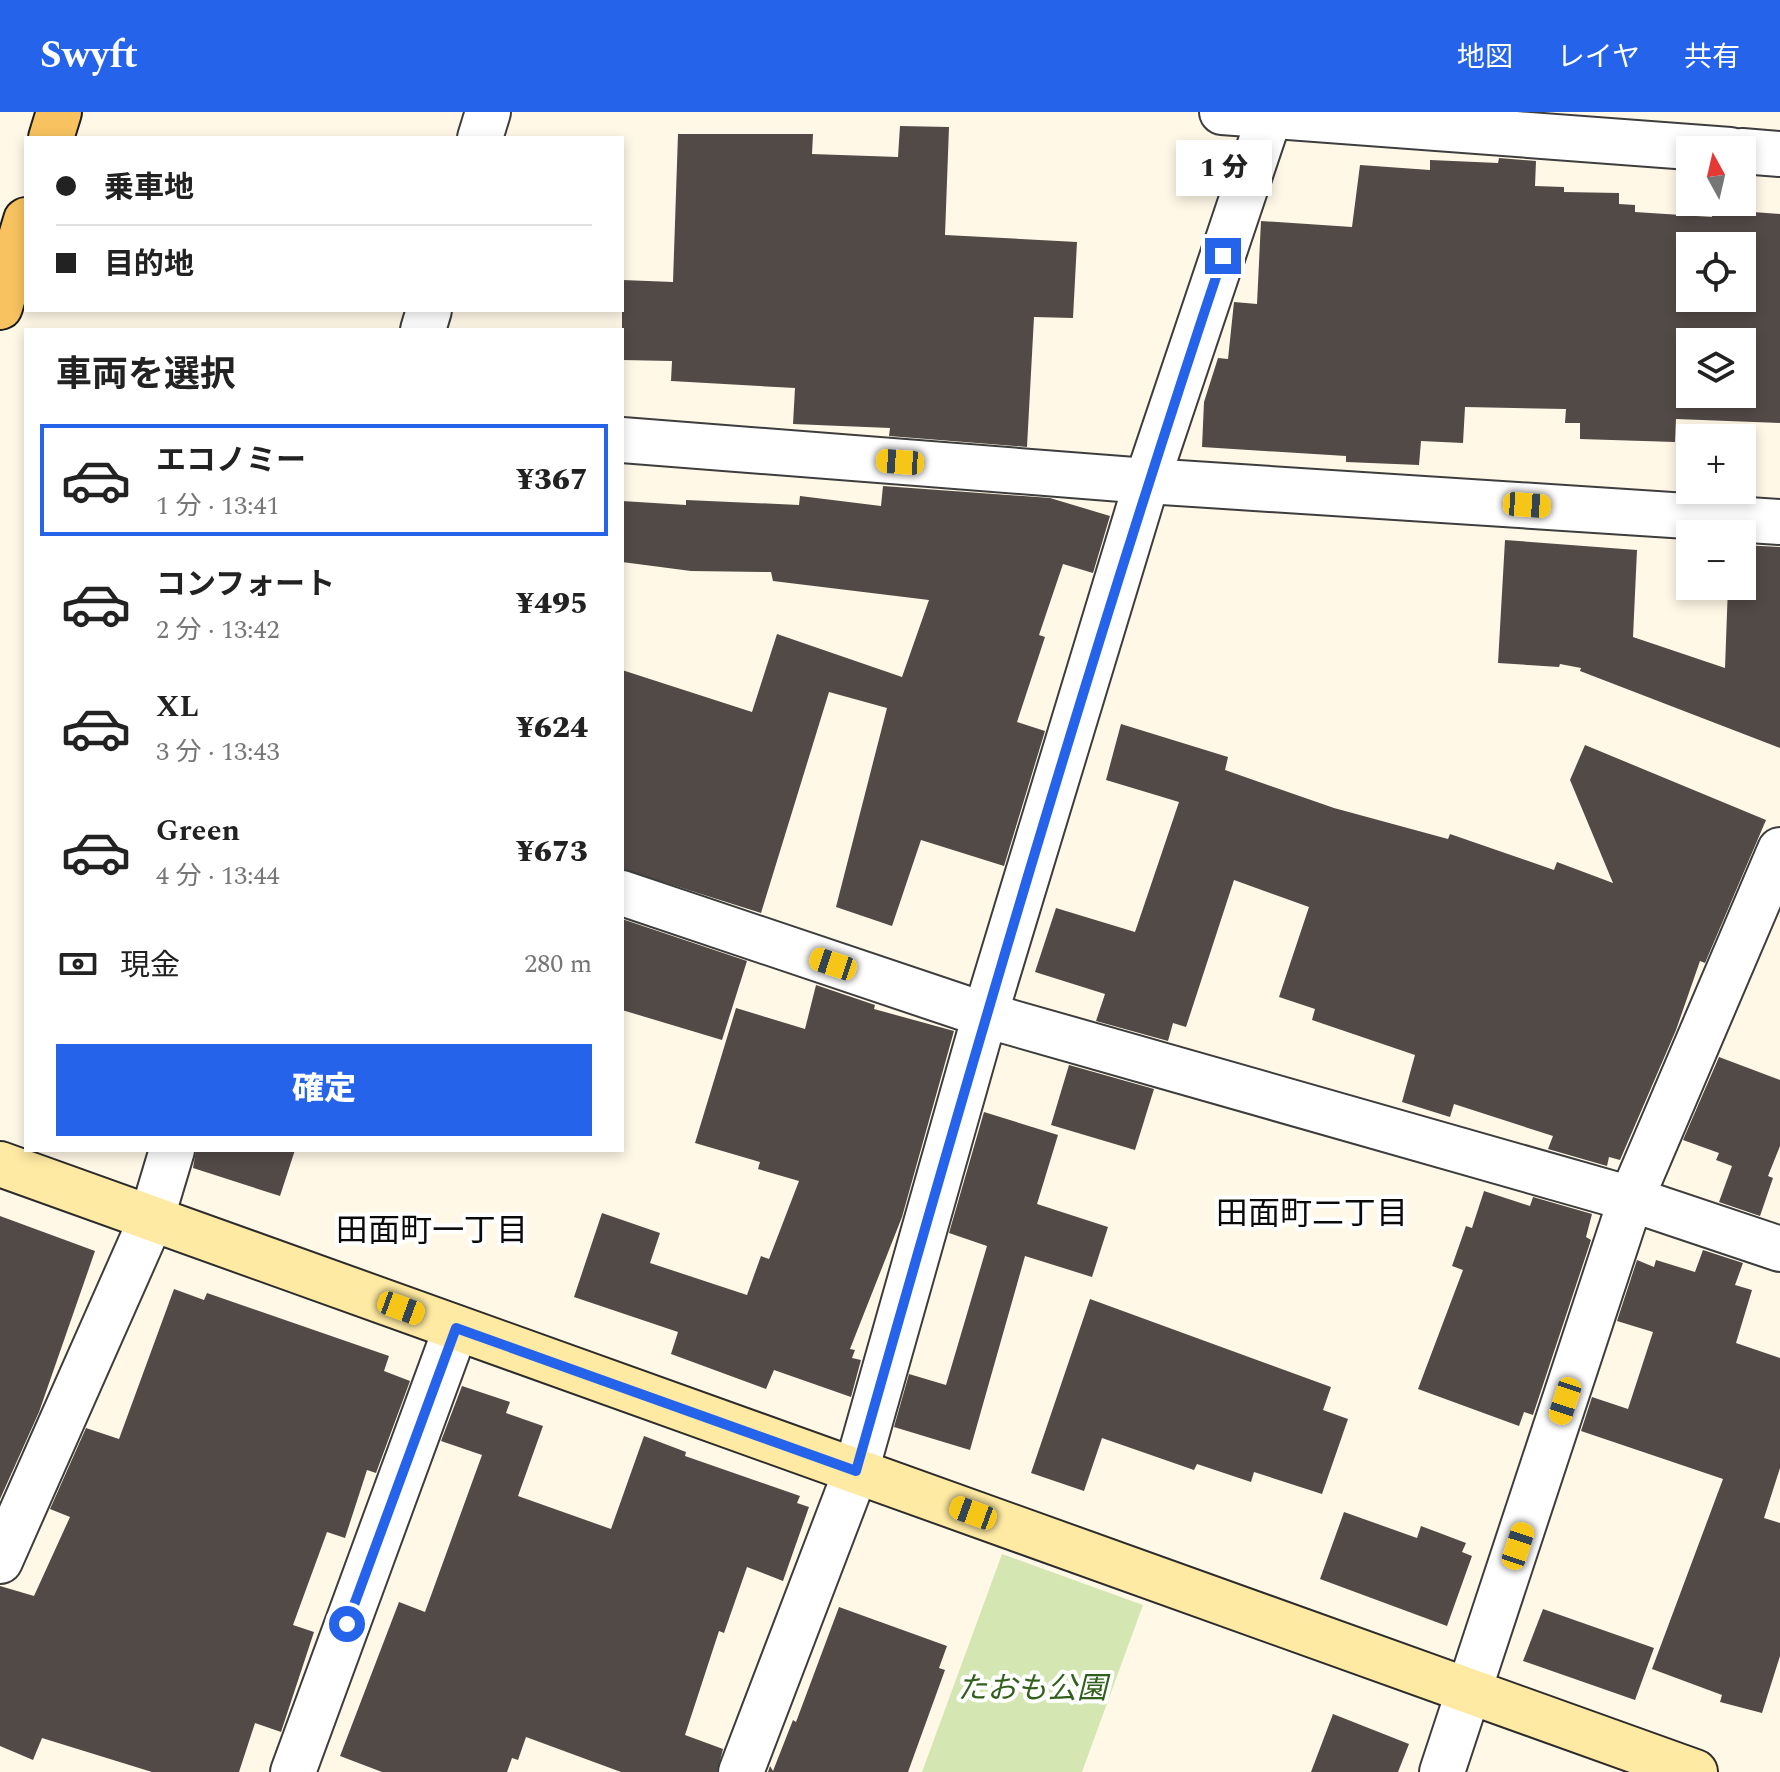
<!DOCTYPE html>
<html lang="ja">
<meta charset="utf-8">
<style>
:root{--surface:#fff;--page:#f6f6f6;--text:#222;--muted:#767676;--line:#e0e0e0;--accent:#2563eb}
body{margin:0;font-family:Spectral,"Noto Sans JP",serif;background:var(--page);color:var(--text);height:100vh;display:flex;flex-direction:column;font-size:30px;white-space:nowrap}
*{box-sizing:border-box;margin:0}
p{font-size:26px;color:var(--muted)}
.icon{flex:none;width:44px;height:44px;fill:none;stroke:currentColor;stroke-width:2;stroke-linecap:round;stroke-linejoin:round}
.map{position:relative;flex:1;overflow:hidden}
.sheet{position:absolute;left:24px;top:216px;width:600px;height:824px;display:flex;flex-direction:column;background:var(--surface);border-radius:0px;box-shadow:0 4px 12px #0003}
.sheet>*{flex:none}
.top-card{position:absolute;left:24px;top:24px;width:600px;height:176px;border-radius:0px;box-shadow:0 4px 12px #0003;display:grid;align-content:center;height:176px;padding:0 32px;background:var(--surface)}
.needle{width:52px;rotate:352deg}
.fabs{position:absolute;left:1676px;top:24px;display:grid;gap:16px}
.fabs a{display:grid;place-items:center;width:80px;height:80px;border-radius:0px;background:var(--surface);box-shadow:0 4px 12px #0003;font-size:40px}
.end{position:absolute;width:36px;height:36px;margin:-18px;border:10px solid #2563eb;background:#fff;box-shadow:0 0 0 4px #fff}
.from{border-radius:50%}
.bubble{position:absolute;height:56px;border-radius:0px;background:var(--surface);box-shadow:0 4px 12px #0003;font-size:26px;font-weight:800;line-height:56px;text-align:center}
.car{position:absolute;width:24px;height:48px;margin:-24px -12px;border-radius:10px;box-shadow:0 0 6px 2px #0007;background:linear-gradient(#f5c518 24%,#345 0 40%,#f5c518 0 76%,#345 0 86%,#f5c518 0)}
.top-card b{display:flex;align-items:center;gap:28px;height:76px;font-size:30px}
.top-card b+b{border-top:2px solid var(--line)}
.top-card i{width:20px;height:20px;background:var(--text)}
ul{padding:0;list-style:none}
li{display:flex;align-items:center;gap:24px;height:112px;margin:0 16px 12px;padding:0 16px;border:4px solid transparent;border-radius:0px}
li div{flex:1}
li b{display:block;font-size:30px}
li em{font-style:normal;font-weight:800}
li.selected{border-color:var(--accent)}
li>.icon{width:72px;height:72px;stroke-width:1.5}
h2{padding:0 32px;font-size:36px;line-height:96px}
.pay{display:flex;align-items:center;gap:20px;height:88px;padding:0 32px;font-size:30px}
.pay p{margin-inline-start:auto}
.cta{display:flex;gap:16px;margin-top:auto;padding:16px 32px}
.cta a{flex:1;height:92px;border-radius:0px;background:var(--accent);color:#fff;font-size:32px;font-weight:800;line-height:92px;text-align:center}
header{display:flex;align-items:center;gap:48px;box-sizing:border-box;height:112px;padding:0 40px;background:var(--accent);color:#fff}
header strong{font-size:38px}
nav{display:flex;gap:44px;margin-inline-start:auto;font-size:28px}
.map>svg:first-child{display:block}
.green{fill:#d4e7b3}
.building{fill:#524a47;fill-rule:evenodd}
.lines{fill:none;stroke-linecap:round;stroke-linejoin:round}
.street-casing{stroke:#3d3d3d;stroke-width:48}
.secondary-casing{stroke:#2c2c2c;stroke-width:48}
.primary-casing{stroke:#1b1b1b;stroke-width:48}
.street{stroke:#fff;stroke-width:44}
.secondary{stroke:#feeaa3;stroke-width:44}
.primary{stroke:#f7c25f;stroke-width:44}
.route{stroke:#2563eb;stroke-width:10}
.labels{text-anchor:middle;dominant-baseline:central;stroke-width:8;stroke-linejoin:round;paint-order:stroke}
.park-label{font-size:30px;font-style:italic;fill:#32601c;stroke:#fff}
.neighbourhood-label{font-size:32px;fill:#0a0a0a;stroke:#fff}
</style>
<header>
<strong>Swyft</strong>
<nav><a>地図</a><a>レイヤ</a><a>共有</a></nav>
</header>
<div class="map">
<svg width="1780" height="1660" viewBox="0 0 1780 1660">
<rect width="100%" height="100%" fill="#fff8e7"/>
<!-- green -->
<polygon class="green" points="1002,1442 1143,1493 1082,1660 922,1660"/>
<!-- building -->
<g class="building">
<polygon points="900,14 949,15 945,123 1077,130 1073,206 1034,205 1027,335 889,324 890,316 793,312 795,276 671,269 672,249 622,248 622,168 673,170 678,22 813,22 812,42 898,45"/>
<path d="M 1499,46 L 1536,49 L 1535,74 L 1564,75 L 1564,80 L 1619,81 L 1619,92 L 1635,93 L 1635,100 L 1712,105 L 1712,97 L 1780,102 L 1780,311 L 1676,307 L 1675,330 L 1580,327 L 1580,311 L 1565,311 L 1566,297 L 1465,295 L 1463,331 L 1421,329 L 1419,353 L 1346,350 L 1346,344 L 1202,335 L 1204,290 L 1218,246 L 1228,247 L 1234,190 L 1257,192 L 1261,109 L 1352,115 L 1360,53 L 1430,58 L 1430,48 L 1498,51 ZM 1690,134 L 1742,134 L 1742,186 L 1690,186 ZM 1690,230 L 1742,230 L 1742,282 L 1690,282 Z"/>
<polygon points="883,374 1050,386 1110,404 1093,461 1063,452 1039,523 1045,525 1017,610 1045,619 1004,754 921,728 892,814 836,795 887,596 829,580 761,801 622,757 622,558 752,600 777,522 902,565 929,488 773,469 771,460 691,459 622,450 622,389 686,393 686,388 799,393 800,384 881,394"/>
<polygon points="1505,428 1637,438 1633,525 1725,556 1728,474 1742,474 1742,433 1780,435 1780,636 1580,559 1581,556 1560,552 1559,555 1498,551"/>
<polygon points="1121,612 1228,645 1225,658 1334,696 1448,727 1450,722 1554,758 1557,750 1613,771 1570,668 1585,633 1766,708 1705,851 1700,849 1676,918 1620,1048 1609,1045 1607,1054 1548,1037 1553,1024 1454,992 1450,1005 1402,990 1415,943 1312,908 1315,897 1279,885 1309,795 1234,768 1186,915 1173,911 1168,929 1096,909 1105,882 1035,860 1056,796 1135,820 1179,690 1106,668"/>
<polygon points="622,807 747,849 722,928 622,898"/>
<polygon points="816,873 875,893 874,897 954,919 902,1105 850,1237 855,1238 852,1246 861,1248 851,1285 774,1258 766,1277 671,1242 678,1220 574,1185 602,1101 660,1121 650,1151 747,1183 761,1144 769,1147 799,1069 758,1057 760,1050 695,1031 736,896 805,917"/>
<polygon points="1719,945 1780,968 1780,1034 1768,1064 1773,1066 1760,1104 1719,1090 1732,1054 1716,1048 1719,1041 1683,1028"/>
<polygon points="1069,953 1154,977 1135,1038 1051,1013"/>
<polygon points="984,1000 1058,1023 1037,1092 1108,1115 1092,1165 1025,1144 970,1338 894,1315 909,1262 946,1273 987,1134 949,1121"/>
<polygon points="196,1038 295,1038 280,1084 193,1056"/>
<polygon points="1484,1079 1530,1094 1533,1085 1592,1102 1586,1125 1591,1128 1533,1303 1524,1300 1519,1314 1418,1277 1463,1158 1452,1154 1466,1114 1472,1116"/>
<polygon points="0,1104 95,1139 39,1300 0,1387"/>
<polygon points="1703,1138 1743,1151 1735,1173 1752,1178 1736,1231 1780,1246 1780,1356 1764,1406 1780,1411 1780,1544 1762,1601 1720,1590 1722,1583 1652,1557 1723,1367 1581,1319 1592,1285 1628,1297 1653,1220 1617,1209 1637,1148 1654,1155 1656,1148 1695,1160"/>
<polygon points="174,1177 204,1188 207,1181 389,1244 384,1259 410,1269 376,1361 367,1358 345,1426 327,1420 293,1513 314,1520 281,1620 255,1611 239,1660 152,1660 42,1626 33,1648 0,1634 0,1474 34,1484 70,1405 50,1397 86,1316 119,1327"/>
<polygon points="1090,1187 1331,1275 1323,1298 1348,1307 1322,1382 1254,1360 1251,1370 1197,1352 1194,1358 1102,1326 1084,1379 1031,1361"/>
<polygon points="462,1274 510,1290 506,1301 543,1314 518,1384 611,1417 644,1324 686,1340 685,1344 800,1384 797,1391 809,1395 783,1469 747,1455 724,1521 719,1519 685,1623 723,1637 717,1660 621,1660 526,1625 518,1648 512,1646 507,1660 382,1660 340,1644 399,1490 425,1500 482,1343 441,1329"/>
<polygon points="1344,1400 1417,1426 1421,1414 1466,1431 1462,1440 1472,1444 1447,1514 1320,1467"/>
<polygon points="839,1495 947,1534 939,1556 945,1558 908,1660 768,1660 770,1654 773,1659 793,1608 796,1610"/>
<polygon points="1543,1497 1654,1536 1635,1588 1523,1549"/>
<polygon points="1333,1602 1409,1632 1398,1660 1311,1660"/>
</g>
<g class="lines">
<!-- street casing -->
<g class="street-casing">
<g id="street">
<polyline points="1222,0 1730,38"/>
<polyline points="480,26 488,0"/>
<polyline points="1742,39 1780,42"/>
<polyline points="423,218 429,198"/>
<polyline points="622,328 1147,369 1780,410"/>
<polyline points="622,781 985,903 1631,1087 1780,1137"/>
<polyline points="0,1449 151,1108 172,1038"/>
<polyline points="293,1660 456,1216"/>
<polyline points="741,1660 856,1359 985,903 1147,369 1271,0"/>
<polyline points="1442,1660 1631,1087 1780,738"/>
</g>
</g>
<!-- secondary casing -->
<g class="secondary-casing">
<polyline id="secondary" points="0,1052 1695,1660"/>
</g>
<!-- primary casing -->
<g class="primary-casing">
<g id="primary">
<polyline points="51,26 59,0"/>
<polyline points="0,195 26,108"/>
</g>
</g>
<!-- street -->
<use href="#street" class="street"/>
<!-- secondary -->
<use href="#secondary" class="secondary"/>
<!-- primary -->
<use href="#primary" class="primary"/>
</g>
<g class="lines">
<!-- route -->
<path class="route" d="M 347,1512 L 456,1216 L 856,1359 C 971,952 1089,545 1223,144"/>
</g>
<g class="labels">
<!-- park labels -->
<g class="park-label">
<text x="1032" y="1577">たおも公園</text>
</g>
<!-- neighbourhood labels -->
<g class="neighbourhood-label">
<text x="1312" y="1102">田面町二丁目</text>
<text x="432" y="1119">田面町一丁目</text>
</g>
</g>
</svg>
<div class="fabs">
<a><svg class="needle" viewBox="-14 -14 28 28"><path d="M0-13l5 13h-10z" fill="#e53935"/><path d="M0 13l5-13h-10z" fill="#767676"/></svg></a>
<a><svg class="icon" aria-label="locate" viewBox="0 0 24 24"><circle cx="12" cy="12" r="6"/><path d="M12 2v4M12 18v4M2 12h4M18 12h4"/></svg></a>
<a><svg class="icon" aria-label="layers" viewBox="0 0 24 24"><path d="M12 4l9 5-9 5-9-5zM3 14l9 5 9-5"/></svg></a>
<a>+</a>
<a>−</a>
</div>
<i class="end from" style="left:347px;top:1512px"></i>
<i class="end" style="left:1223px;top:144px"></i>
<div class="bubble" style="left:1176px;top:28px;width:96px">1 分</div>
<i class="car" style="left:900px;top:350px;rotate:274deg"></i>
<i class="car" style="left:1527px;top:393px;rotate:94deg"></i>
<i class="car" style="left:833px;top:852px;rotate:288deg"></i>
<i class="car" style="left:401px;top:1196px;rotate:110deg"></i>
<i class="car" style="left:1565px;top:1289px;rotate:198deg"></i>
<i class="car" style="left:973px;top:1401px;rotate:290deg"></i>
<i class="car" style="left:1518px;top:1434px;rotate:18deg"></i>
<div class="top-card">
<b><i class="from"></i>乗車地</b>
<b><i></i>目的地</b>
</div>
<section class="sheet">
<h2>車両を選択</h2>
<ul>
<li class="selected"><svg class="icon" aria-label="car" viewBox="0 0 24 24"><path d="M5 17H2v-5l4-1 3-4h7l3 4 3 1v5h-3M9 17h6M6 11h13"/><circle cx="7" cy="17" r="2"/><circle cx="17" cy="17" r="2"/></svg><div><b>エコノミー</b><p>1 分 · 13:41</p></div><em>¥367</em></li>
<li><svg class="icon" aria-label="car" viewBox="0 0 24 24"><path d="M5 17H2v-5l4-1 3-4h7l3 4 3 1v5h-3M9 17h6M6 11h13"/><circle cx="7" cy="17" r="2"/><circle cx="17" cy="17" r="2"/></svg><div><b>コンフォート</b><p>2 分 · 13:42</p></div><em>¥495</em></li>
<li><svg class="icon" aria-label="car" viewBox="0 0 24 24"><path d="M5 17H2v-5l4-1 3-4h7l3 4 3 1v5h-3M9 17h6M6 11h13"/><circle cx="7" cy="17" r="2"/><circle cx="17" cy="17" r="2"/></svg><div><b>XL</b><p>3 分 · 13:43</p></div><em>¥624</em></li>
<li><svg class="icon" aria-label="car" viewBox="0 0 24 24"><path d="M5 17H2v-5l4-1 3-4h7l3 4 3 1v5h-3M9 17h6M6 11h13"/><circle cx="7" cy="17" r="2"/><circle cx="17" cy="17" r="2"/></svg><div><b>Green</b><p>4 分 · 13:44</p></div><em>¥673</em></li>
</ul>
<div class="pay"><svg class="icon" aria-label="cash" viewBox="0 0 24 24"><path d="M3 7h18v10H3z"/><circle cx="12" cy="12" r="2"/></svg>現金<p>280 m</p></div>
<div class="cta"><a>確定</a></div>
</section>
</div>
